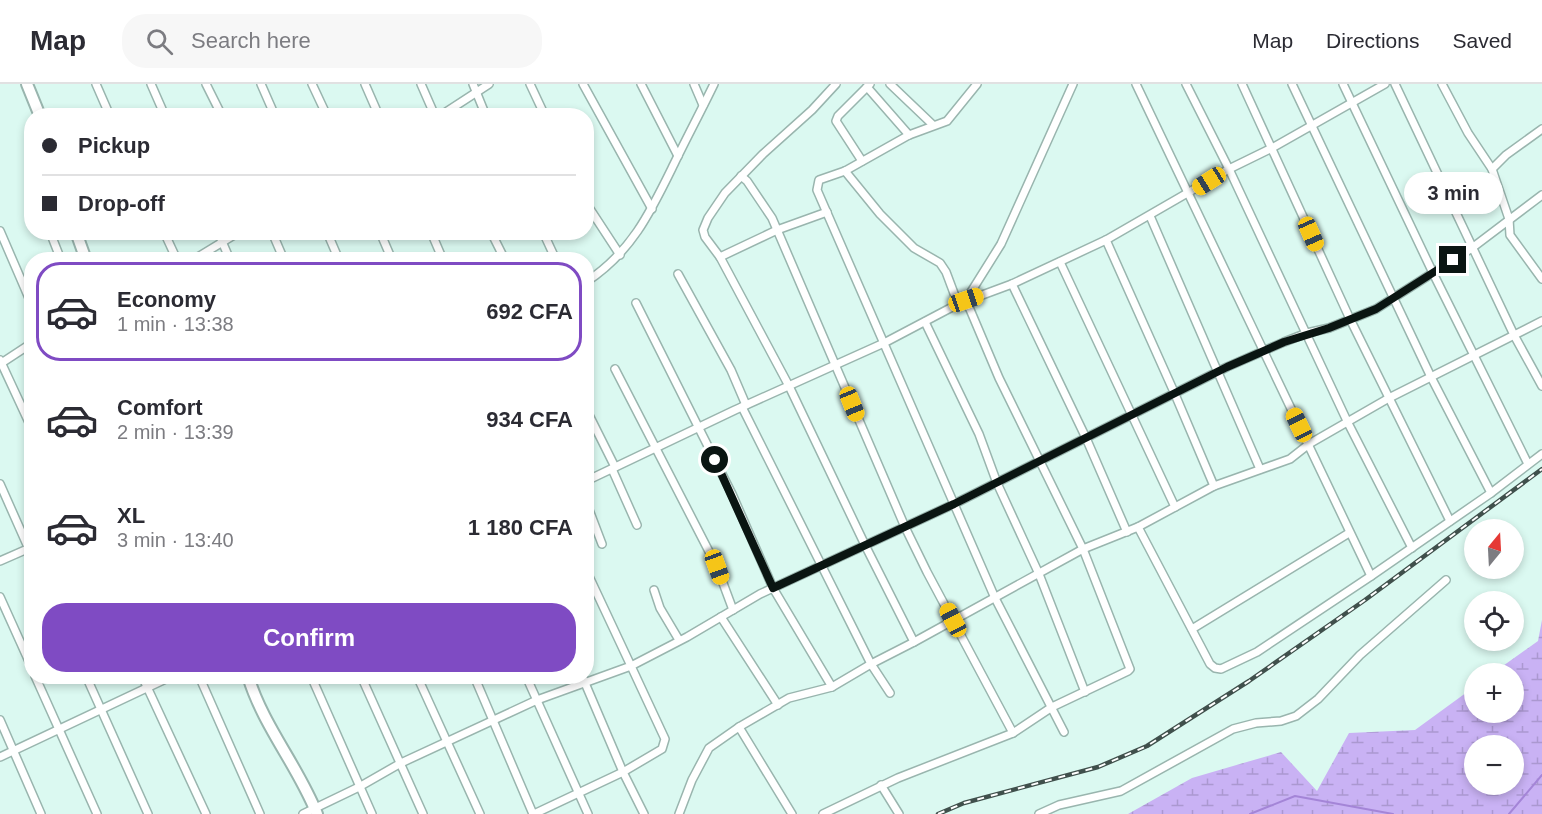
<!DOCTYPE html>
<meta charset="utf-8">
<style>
:root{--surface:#fff;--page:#f7f7f7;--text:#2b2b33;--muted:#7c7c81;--line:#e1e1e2;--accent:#7f4bc3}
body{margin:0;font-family:Helvetica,sans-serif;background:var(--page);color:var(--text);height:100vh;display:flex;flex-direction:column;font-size:22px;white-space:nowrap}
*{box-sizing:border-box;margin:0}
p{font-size:20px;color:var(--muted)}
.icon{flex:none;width:33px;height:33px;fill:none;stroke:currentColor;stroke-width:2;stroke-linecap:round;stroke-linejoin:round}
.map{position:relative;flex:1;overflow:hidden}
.details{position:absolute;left:24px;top:168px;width:570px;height:432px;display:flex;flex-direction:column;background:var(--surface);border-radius:24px;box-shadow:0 3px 9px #0003}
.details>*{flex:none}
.top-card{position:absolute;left:24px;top:24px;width:570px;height:132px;border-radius:24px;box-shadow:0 3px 9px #0003;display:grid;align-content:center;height:132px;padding:0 18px;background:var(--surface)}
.needle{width:39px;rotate:18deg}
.fabs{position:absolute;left:1464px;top:435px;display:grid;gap:12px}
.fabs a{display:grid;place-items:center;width:60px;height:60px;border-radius:50%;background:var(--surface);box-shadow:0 3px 9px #0003;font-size:30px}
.end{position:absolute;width:27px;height:27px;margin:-14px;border:8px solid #0a1512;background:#fff;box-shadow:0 0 0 3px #fff}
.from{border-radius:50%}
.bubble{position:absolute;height:42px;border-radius:21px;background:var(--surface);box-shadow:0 3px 9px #0003;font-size:20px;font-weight:800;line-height:42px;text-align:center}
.car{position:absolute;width:18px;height:36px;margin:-18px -9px;border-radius:8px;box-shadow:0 0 4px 2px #0007;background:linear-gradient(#f5c518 24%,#345 0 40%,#f5c518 0 76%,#345 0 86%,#f5c518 0)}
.top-card b{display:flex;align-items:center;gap:21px;height:57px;font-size:22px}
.top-card b+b{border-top:2px solid var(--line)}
.top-card i{width:15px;height:15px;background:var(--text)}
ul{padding:10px 0 0;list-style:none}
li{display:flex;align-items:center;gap:18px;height:99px;margin:0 12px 9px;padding:0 6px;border:3px solid transparent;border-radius:24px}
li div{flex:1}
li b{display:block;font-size:22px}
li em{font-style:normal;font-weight:800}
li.active{border-color:var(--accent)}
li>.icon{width:54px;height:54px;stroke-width:1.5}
.cta{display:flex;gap:12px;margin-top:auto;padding:12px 18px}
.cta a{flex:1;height:69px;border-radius:24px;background:var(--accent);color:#fff;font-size:24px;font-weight:800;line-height:69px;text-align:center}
header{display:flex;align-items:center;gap:36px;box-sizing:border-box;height:84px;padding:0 30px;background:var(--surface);border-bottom:2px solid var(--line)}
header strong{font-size:28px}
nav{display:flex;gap:33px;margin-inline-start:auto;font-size:21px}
.search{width:420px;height:54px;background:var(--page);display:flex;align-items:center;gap:15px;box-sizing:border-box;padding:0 21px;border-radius:24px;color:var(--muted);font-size:22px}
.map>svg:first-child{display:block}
.wetland{fill:url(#wetland-marsh);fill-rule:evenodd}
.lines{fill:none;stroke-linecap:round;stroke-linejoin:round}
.stream{stroke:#a485d7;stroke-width:2}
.street-casing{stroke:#99b5ae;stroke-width:10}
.secondary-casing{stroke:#99b5ae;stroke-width:14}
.street{stroke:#fff;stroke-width:7}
.secondary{stroke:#fff;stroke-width:10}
.rail-casing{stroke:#40504c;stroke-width:4.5}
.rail{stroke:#fff;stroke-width:2;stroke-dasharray:7;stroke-linecap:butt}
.route{stroke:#0a1512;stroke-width:8}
</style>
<header>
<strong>Map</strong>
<div class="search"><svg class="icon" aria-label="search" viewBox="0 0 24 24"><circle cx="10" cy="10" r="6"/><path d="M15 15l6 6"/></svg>Search here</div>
<nav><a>Map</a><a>Directions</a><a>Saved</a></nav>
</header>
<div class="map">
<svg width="1542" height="730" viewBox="0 0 1542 730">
<defs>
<pattern id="wetland-marsh" width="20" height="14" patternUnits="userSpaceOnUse" patternTransform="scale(1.5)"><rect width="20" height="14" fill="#c9b2f4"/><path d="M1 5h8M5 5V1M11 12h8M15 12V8" fill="none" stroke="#ab98d0"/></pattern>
</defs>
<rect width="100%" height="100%" fill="#dbf9f1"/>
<!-- wetland -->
<path class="wetland" d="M 1542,536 L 1542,730 L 1128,730 L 1192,694 L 1281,668 L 1317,707 L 1349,649 L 1415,646 L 1474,603 L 1474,628 L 1514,628 L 1514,590 L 1493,589 L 1538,557 ZM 1474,662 L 1514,662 L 1514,700 L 1474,700 Z"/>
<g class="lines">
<!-- stream -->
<g class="stream">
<polyline points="1250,730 1295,712 1393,730"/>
<polyline points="1509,730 1542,691"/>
</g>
<!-- street casing -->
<g class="street-casing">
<g id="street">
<polyline points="96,0 110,32"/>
<polyline points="151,0 165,32"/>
<polyline points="206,0 222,32"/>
<polyline points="261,0 275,32"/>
<polyline points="312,0 327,32"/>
<polyline points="365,0 379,32"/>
<polyline points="421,0 435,32"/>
<polyline points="473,0 486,32"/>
<polyline points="530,0 545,32"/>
<polyline points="583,0 652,125"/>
<polyline points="641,0 678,72"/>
<polyline points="694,0 703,21"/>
<polyline points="836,0 812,26 763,70 725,109 708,134 703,146 705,153 720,173 789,302 865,461 914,558"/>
<polyline points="890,0 933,41"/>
<polyline points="1136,0 1371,492"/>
<polyline points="1186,0 1229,85 1348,339 1412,464"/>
<polyline points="1242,0 1350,235 1450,437"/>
<polyline points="1292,0 1431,293 1491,409"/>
<polyline points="1343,0 1433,189 1528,380"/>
<polyline points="1395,0 1514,251 1542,302"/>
<polyline points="1442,0 1468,49 1492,85 1509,135 1510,151 1542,195"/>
<polyline points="867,3 909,51"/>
<polyline points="440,32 489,0"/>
<polyline points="862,77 836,37 838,32 870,0"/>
<polyline points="1492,85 1506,71 1542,45"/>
<polyline points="845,87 880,130 914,164 940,179 946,188 958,220"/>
<polyline points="741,92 747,97 772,134 905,443 927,488 1013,649"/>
<polyline points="32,103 32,106"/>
<polyline points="586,119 620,171"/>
<polyline points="1150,132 1260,385"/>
<polyline points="0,147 32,221"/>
<polyline points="50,148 61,176"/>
<polyline points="164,148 177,176"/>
<polyline points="218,148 230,176"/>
<polyline points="272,148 284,176"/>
<polyline points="327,148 339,176"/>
<polyline points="380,148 392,176"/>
<polyline points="431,148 443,176"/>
<polyline points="491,148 505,176"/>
<polyline points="543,148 556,176"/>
<polyline points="1106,156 1174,308 1214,402"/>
<polyline points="720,173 777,146 827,128"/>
<polyline points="193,176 239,148"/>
<polyline points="1060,178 1175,423"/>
<polyline points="678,190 731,286 746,321"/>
<path d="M 586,198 C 632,168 651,127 674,80 C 687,53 701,27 714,0"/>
<polyline points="1012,200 1086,354 1127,448"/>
<polyline points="636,219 732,410 773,504 832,603"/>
<polyline points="925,238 979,350 997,399 1039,490 1085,608"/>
<polyline points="0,276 32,345"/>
<polyline points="0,280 32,259"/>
<polyline points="615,285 717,483 733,526"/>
<polyline points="742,323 871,580 890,609"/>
<polyline points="586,325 615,383"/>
<polyline points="612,385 637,441"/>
<polyline points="586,397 735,326 884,259 958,220 1012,200 1106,156 1229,85 1272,64 1385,0"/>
<polyline points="0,400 32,472"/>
<polyline points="586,418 602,460"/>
<polyline points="1138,443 1210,580 1215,584 1221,585 1257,568 1371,492 1491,409 1542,370"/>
<polyline points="0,477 32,463"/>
<polyline points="654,506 660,524 679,556"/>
<polyline points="0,513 32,584"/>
<polyline points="721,533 778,621"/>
<polyline points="1192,545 1349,449"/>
<polyline points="35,592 97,730"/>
<polyline points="86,592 148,730"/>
<polyline points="142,592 206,730"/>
<polyline points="199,592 260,730"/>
<polyline points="311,592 372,730"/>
<polyline points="361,592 423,730"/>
<polyline points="417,592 480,730"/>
<polyline points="474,592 533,730"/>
<polyline points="526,592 588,730"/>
<polyline points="582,592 623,688 644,730"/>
<polyline points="0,636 41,730"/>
<polyline points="739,643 792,730"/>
<polyline points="1064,648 995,514 954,420 1227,283 1284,258 1307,249 1329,244 1376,225 1472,164 1542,111"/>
<polyline points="0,673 172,592"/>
<polyline points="881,701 899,730"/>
<polyline points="303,730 359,703 401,679 537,616 631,582 586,486"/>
<polyline points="534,730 623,688 662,665 665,655 631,582 687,553 760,510 954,420 817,106 819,96 845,87 909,51 947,37 977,0"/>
<polyline points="679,730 692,696 709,664 739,643 789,614 832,603 871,580 914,558 1083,465 1138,443 1214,402 1290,375 1309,360 1389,314 1542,237"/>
<polyline points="823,730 898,694 1013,649 1052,623 1128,587 1130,585 1083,465 999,294 966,216 1001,160 1073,0"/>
<polyline points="1039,730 1059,721 1121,707 1233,645 1256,639 1281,637 1296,632 1318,615 1360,571 1446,496"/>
</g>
</g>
<!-- secondary casing -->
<g class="secondary-casing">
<g id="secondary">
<polyline points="27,0 40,32"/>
<polyline points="76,148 86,176"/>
<path d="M 248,592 C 263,642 298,682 317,730"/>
</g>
</g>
<!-- street -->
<use href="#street" class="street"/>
<!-- secondary -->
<use href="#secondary" class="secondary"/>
<!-- rail casing -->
<g class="rail-casing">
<polyline id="rail" points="938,730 964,719 1098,683 1147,662 1249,597 1365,516 1542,385"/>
</g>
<!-- rail -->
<use href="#rail" class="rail"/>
</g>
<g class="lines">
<!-- route -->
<polyline class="route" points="715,376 773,504 954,420 1227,283 1284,258 1329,244 1376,225 1453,176"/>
</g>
</svg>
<div class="fabs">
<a><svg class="needle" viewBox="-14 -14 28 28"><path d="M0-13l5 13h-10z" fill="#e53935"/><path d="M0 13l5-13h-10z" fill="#7c7c81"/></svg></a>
<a><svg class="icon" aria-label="locate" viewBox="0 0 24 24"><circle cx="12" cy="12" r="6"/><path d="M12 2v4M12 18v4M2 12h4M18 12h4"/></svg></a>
<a>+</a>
<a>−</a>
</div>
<i class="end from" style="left:715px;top:376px"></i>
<i class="end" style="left:1453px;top:176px"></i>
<div class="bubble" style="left:1404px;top:88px;width:99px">3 min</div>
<i class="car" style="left:1209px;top:97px;rotate:238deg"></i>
<i class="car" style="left:1311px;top:150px;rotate:156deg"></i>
<i class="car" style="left:966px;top:216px;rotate:71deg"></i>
<i class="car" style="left:852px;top:320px;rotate:158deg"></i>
<i class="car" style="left:1299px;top:341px;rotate:334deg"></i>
<i class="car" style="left:717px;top:483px;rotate:160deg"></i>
<i class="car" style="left:953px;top:536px;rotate:332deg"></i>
<div class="top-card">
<b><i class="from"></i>Pickup</b>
<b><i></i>Drop-off</b>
</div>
<section class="details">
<ul>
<li class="active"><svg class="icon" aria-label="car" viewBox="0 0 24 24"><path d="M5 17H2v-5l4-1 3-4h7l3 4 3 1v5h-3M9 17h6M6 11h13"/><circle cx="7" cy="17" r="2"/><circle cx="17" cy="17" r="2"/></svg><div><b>Economy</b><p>1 min · 13:38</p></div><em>692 CFA</em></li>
<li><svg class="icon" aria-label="car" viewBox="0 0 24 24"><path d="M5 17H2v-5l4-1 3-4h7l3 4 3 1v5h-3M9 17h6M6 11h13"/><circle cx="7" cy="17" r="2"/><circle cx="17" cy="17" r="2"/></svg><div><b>Comfort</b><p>2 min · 13:39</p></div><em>934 CFA</em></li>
<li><svg class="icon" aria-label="car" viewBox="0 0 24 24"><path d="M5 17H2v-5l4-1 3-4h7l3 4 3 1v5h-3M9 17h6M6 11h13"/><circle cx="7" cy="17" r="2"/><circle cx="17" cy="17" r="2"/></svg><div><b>XL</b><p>3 min · 13:40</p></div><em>1 180 CFA</em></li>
</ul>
<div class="cta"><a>Confirm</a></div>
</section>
</div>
